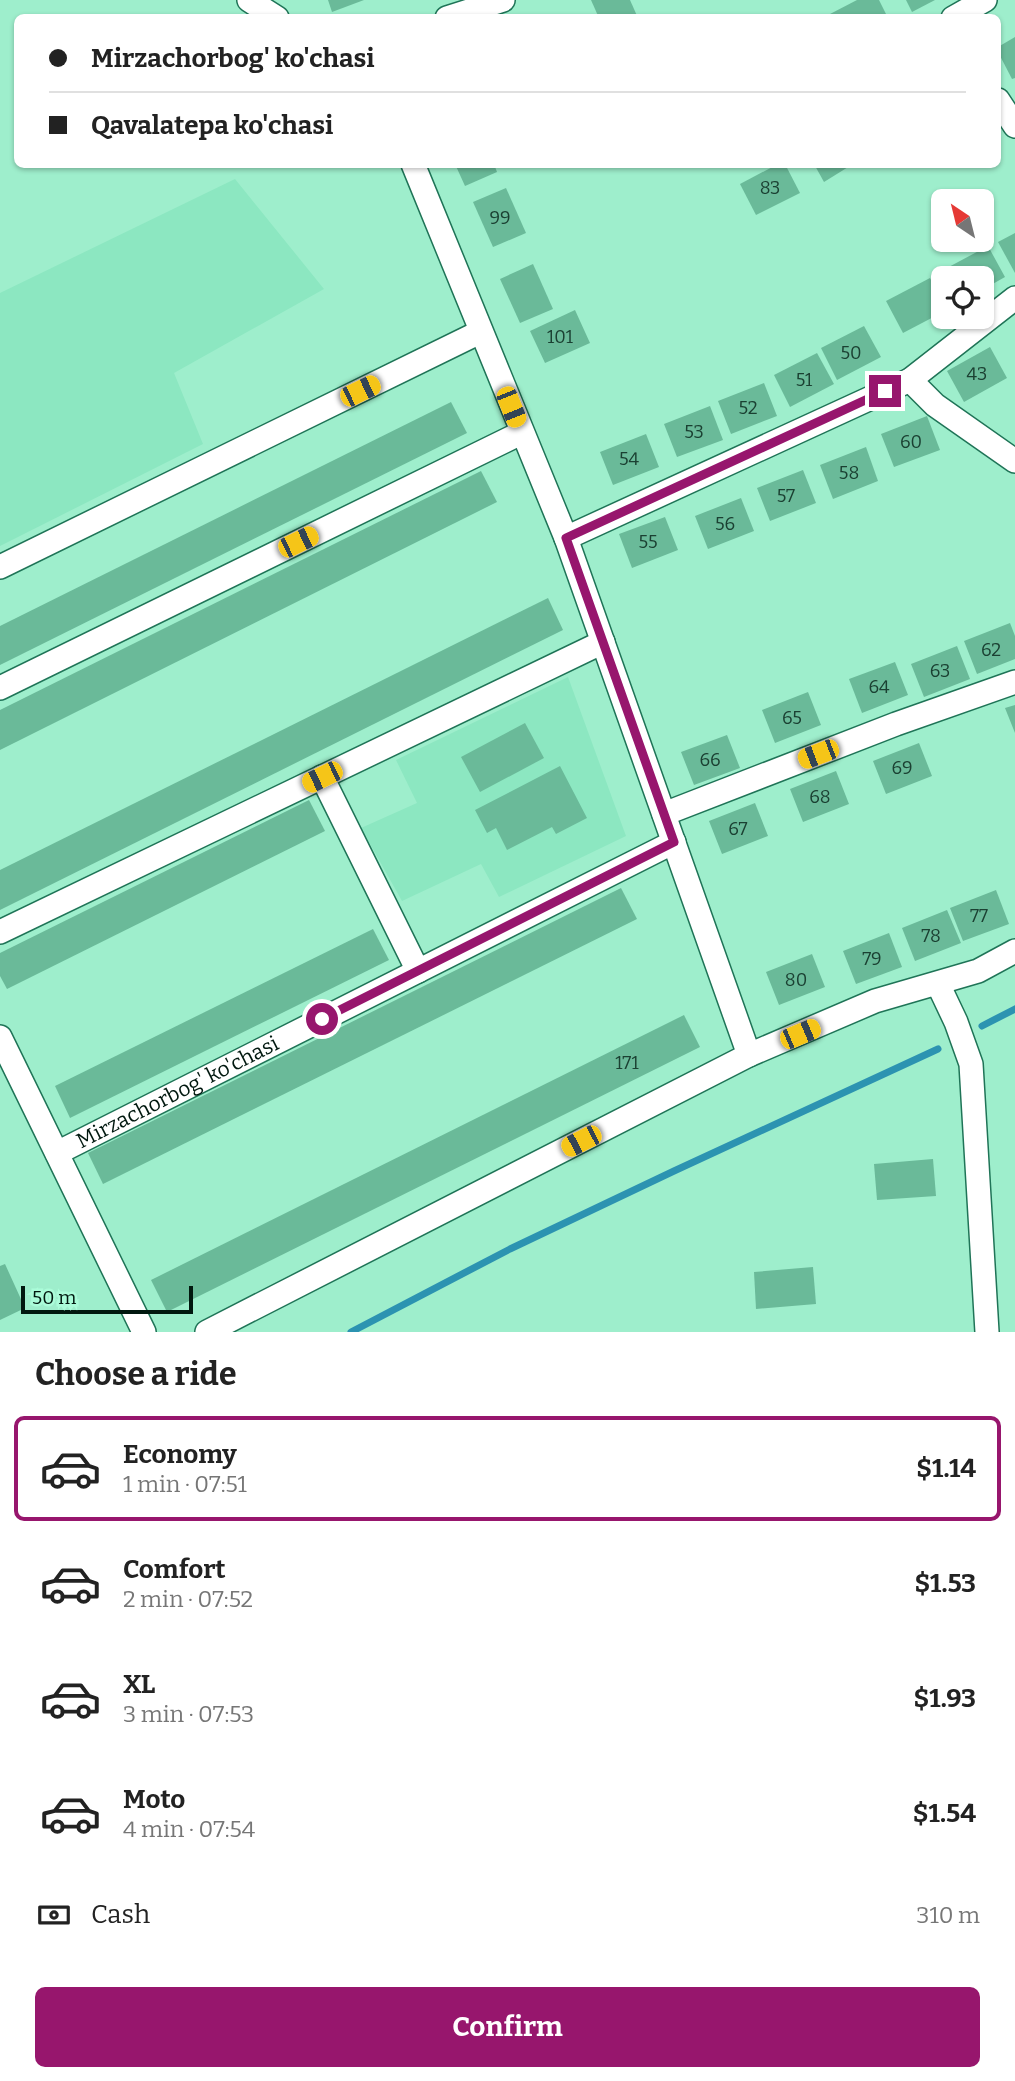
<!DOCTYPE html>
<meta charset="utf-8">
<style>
:root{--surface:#fff;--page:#f6f6f6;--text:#222;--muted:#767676;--line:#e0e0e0;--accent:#97166d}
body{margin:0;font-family:Bitter,serif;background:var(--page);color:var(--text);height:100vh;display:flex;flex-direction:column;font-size:26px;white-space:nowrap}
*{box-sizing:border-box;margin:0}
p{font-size:23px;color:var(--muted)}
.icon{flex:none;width:38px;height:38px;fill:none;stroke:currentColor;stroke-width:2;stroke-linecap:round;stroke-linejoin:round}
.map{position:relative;height:1332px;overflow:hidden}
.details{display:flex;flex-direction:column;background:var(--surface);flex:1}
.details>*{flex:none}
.guide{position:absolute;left:14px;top:14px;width:987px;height:154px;border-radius:10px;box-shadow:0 2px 5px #0004;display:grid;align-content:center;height:154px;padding:0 35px;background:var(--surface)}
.needle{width:46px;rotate:325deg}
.controls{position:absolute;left:931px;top:189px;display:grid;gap:14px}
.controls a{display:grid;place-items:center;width:63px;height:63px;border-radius:10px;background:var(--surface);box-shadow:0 2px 5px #0004;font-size:35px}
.scale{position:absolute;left:21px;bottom:18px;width:172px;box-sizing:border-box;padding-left:7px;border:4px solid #01180f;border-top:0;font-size:19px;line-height:24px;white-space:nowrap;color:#01180f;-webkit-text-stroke:5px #abfcd9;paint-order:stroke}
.end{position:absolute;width:32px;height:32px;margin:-16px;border:9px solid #97166d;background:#fff;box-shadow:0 0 0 4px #fff}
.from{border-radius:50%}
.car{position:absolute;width:21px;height:42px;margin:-21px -10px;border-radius:9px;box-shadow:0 0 5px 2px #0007;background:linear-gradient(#f5c518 24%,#345 0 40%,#f5c518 0 76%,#345 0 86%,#f5c518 0)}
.guide b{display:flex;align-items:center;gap:24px;height:66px;font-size:26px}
.guide b+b{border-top:2px solid var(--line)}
.guide i{width:18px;height:18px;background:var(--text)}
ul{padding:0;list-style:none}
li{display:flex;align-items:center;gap:21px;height:105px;margin:0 14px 10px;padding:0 21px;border:4px solid transparent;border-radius:10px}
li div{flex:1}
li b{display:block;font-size:26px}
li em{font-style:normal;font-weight:700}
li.selected{border-color:var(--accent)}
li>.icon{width:63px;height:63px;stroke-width:1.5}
h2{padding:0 35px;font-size:32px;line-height:84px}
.pay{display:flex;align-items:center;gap:18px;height:77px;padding:0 35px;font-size:26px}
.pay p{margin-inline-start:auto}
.button{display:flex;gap:14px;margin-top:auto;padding:14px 35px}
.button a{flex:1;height:80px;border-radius:10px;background:var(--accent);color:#fff;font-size:28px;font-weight:700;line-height:80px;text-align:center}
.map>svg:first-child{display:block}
.built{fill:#8ce7c1}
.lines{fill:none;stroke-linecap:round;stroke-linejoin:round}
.stream{stroke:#2c93b1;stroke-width:7}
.building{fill:#6aba99}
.minor-casing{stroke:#1f7457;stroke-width:26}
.minor{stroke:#fff;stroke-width:23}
.route{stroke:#97166d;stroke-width:9}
.labels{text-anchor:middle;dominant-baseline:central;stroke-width:7;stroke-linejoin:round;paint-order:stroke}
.number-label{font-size:18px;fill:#1b4032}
.street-label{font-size:21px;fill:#01180f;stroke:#abfcd9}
</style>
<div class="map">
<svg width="1015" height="1332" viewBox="0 0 1015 1332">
<rect width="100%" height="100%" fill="#9eeecc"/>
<!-- built -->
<g class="built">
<polygon points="235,179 324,289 174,373 203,444 0,546 0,293"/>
<polygon points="568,677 626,836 499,897 481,864 402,901 361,828 417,803 396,760"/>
</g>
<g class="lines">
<!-- stream -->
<g class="stream">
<polyline points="982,1026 1015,1009"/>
<polyline points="351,1332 510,1249 674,1171 938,1049"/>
</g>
</g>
<!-- building -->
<g class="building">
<polygon points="328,0 364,0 332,12"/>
<polygon points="591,0 630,0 638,18 599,18"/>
<polygon points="857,0 879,0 888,18 832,18 830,14"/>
<polygon points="906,0 935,0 912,12"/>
<polygon points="1015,37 1015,78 1012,79 998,52 998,47"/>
<polygon points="455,164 494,164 497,172 465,186"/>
<polygon points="778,164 785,164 800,193 756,215 740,184"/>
<polygon points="814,164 853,164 824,182"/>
<polygon points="506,188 526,233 493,247 473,202"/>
<polygon points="1015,233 1015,273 998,242"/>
<polygon points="988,246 1005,277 982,290 982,278 950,278 945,269"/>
<polygon points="533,264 553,309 520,323 500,279"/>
<polygon points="930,278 943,304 943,312 903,333 886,301"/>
<polygon points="575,310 590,343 545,363 530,331"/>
<polygon points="864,326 881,357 837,380 821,348"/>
<polygon points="990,347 1007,378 964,402 947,371"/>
<polygon points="817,353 834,384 790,407 774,375"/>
<polygon points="764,383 777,416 731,434 718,401"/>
<polygon points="451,402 467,433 0,665 0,626"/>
<polygon points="710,406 723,440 677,457 664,424"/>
<polygon points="927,416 940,450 894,467 881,434"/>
<polygon points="646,434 659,467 613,485 600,452"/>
<polygon points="866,447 878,481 833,499 820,465"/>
<polygon points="803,470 816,503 770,521 757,488"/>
<polygon points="481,471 497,502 0,750 0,710"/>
<polygon points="741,498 754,531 708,549 695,516"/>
<polygon points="665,517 678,550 632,568 619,534"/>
<polygon points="548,598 563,630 0,910 0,870"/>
<polygon points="1010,623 1015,636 1015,659 977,674 964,641"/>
<polygon points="957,646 970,679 924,697 911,664"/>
<polygon points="895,662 908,695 862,713 849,679"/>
<polygon points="808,692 821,725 775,743 762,710"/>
<polygon points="1015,705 1015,733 1005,708"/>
<polygon points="525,723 544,758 480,792 461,757"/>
<polygon points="727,735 740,768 694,785 681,752"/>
<polygon points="919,743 932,776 886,794 873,761"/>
<polygon points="560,766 587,818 556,834 552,827 507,850 496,828 487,833 475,810"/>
<polygon points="836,771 849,804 803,822 790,789"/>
<polygon points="309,800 325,831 7,989 0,976 0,953"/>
<polygon points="755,803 768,836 722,854 709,821"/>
<polygon points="621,888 637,919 103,1184 88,1153"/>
<polygon points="996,890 1009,924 963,941 950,908"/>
<polygon points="947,910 961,943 915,961 902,928"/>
<polygon points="373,929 389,960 70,1118 55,1086"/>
<polygon points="889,933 902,967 856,984 843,951"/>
<polygon points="812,954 825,987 779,1005 766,972"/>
<polygon points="684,1015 700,1047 167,1312 151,1280"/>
<polygon points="933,1159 936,1196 877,1200 874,1164"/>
<polygon points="5,1264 25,1308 0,1320 0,1266"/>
<polygon points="813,1267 816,1304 756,1309 754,1272"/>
</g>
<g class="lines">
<!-- minor casing -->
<g class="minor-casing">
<g id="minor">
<polyline points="249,0 277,18"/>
<polyline points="447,18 503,0"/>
<polyline points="953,18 985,0"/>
<polyline points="998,100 1015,126"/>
<polyline points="413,164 566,538 749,1055"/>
<polyline points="910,380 935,405 1015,461"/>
<polyline points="566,538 910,380 1015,298"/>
<polyline points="0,567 480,332"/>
<polyline points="0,688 521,433"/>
<polyline points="322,777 418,971"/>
<polyline points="664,814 896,724 1015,682"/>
<polyline points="0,932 603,642"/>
<polyline points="938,984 956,1022 971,1064 987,1332"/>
<polyline points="0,1037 144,1332"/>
<path id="s1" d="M 57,1153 L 674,842"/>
<polyline points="207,1332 749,1055 875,1001 978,971 1015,951"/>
</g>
</g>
<!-- minor -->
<use href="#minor" class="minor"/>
</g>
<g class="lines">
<!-- route -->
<polyline class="route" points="322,1019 674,842 566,538 885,391"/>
</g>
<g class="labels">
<!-- number labels -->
<g class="number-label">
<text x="770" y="188">83</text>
<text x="500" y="218">99</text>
<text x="560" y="337">101</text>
<text x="851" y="353">50</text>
<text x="977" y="374">43</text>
<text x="804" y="380">51</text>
<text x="748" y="408">52</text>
<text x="694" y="432">53</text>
<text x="911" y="442">60</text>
<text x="629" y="459">54</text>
<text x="849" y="473">58</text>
<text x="786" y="496">57</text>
<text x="725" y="524">56</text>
<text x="648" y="542">55</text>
<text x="991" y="650">62</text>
<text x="940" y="671">63</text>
<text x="879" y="687">64</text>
<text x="792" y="718">65</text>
<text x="710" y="760">66</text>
<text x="902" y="768">69</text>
<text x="820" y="797">68</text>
<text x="738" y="829">67</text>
<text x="979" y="916">77</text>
<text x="931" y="936">78</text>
<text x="872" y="959">79</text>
<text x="796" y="980">80</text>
<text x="627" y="1063">171</text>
</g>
<!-- street labels -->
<g class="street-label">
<text stroke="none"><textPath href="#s1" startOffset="135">Mirzachorbog' ko'chasi</textPath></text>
</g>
</g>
</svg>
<div class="controls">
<a><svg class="needle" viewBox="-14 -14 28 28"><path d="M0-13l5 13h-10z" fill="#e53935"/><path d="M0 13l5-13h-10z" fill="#767676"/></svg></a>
<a><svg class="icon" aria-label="locate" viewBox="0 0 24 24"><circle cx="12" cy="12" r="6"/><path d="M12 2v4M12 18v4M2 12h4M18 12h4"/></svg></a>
</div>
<div class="scale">50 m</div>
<i class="end from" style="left:322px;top:1019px"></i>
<i class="end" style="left:885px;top:391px"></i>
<i class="car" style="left:360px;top:391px;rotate:64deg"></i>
<i class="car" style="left:511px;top:407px;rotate:158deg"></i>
<i class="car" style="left:298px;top:542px;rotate:64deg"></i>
<i class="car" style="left:818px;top:754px;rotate:249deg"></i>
<i class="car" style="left:322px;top:777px;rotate:244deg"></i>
<i class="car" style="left:800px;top:1034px;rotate:67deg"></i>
<i class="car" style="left:581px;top:1141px;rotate:243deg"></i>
<div class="guide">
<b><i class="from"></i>Mirzachorbog' ko'chasi</b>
<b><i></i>Qavalatepa ko'chasi</b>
</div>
</div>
<section class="details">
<h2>Choose a ride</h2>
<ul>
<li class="selected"><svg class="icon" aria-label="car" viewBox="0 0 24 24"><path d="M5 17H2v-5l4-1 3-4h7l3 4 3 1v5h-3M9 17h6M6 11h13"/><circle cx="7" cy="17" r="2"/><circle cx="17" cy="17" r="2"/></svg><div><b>Economy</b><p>1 min · 07:51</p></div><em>$1.14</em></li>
<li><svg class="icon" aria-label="car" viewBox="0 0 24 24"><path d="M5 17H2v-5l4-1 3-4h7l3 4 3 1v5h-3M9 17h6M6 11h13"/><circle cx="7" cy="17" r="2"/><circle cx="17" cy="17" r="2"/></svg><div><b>Comfort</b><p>2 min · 07:52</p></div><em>$1.53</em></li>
<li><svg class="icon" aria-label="car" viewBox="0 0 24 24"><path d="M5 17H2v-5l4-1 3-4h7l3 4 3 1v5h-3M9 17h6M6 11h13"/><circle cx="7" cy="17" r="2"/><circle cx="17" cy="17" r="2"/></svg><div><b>XL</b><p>3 min · 07:53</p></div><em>$1.93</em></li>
<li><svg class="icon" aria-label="car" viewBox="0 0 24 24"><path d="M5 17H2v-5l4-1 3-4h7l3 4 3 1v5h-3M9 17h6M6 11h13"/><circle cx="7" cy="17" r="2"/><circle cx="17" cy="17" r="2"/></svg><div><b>Moto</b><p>4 min · 07:54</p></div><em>$1.54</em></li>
</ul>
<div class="pay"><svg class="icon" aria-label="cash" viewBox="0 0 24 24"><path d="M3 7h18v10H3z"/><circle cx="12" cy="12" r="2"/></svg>Cash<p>310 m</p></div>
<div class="button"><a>Confirm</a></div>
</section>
